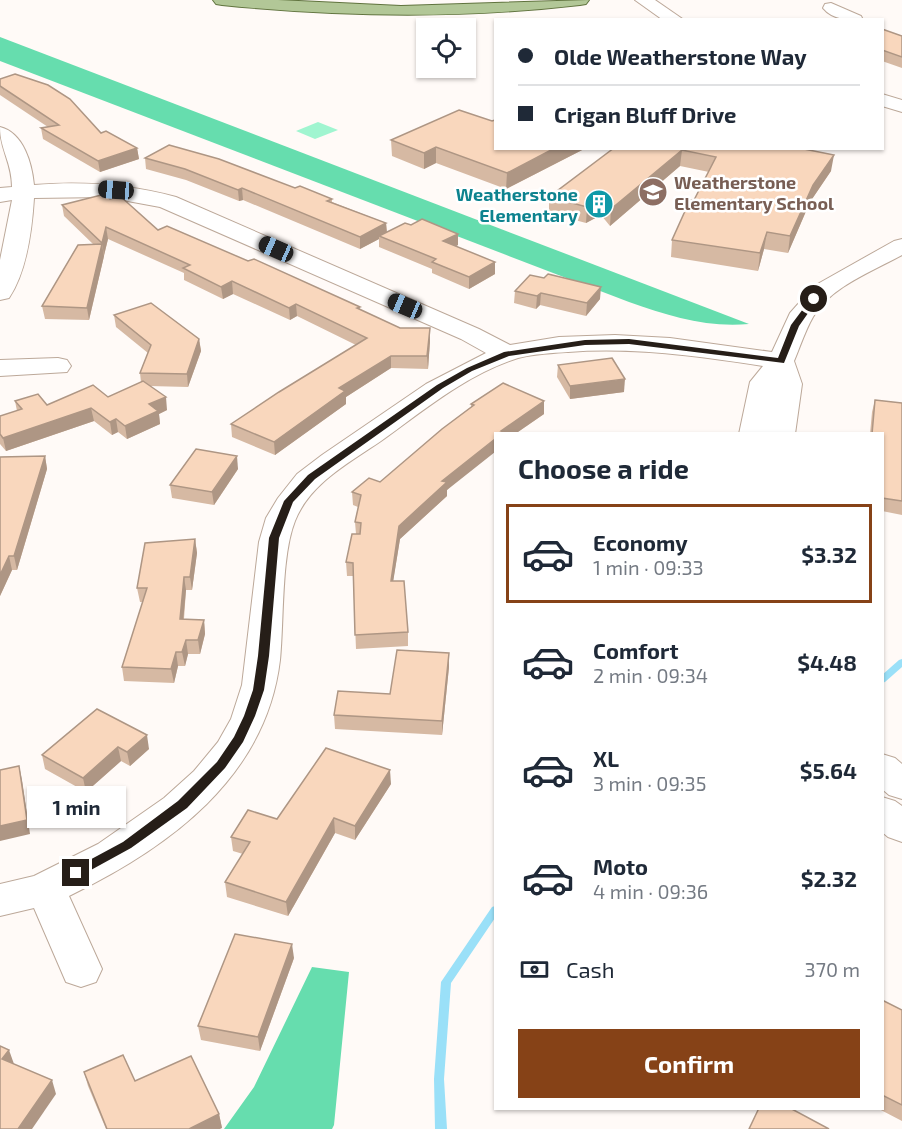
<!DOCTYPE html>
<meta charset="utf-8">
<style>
:root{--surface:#fff;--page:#f6f6f7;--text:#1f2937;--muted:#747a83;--line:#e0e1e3;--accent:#864217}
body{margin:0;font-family:"Exo 2",sans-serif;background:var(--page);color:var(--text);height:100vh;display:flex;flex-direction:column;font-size:22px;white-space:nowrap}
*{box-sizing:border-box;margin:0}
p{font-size:20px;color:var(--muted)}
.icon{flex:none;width:33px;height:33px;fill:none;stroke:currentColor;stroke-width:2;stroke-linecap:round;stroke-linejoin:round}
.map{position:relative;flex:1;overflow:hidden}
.side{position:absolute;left:494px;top:432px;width:390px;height:678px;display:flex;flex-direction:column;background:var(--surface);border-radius:0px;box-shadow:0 2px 4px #0004}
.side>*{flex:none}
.guide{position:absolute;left:494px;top:18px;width:390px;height:132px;border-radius:0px;box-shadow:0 2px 4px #0004;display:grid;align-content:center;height:132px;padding:0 24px;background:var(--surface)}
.controls{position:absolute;left:416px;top:18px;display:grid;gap:12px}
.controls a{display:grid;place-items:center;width:60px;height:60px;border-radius:0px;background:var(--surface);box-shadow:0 2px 4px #0004;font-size:30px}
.end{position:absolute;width:27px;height:27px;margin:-14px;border:8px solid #261e18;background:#fff;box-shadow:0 0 0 3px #fff}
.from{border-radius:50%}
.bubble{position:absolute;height:42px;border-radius:0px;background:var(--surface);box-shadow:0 2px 4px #0004;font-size:20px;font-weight:700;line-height:42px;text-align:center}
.car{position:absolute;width:18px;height:36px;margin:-18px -9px;border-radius:8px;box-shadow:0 0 4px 2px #0007;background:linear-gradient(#222 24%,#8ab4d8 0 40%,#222 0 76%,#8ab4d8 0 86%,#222 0)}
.guide b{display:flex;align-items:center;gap:21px;height:57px;font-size:22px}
.guide b+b{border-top:2px solid var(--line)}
.guide i{width:15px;height:15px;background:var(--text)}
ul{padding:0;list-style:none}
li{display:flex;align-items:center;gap:18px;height:99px;margin:0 12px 9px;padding:0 12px;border:3px solid transparent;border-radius:0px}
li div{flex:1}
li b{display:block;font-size:22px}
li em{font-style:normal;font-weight:700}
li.current{border-color:var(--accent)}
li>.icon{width:54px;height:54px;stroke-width:1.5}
h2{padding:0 24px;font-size:27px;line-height:72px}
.pay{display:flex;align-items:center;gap:15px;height:66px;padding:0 24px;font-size:22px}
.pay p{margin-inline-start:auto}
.primary-button{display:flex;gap:12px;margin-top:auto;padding:12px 24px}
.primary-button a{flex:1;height:69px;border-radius:0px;background:var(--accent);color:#fff;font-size:24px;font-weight:700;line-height:69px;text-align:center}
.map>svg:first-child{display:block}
.green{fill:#a0f5d0}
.forest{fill:#66ddae}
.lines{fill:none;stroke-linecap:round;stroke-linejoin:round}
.stream{fill:#9ae0f8;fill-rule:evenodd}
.minor-casing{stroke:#bca899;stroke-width:2}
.major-casing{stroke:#60733e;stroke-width:2}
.minor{fill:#fff;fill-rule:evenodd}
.major{fill:#b2c797;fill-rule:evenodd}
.wall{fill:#d6b9a3}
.shaded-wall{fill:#ae9684}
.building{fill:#f9d7bd;stroke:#ae9684;stroke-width:1.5}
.route{fill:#261e18}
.labels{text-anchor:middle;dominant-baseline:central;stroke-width:5;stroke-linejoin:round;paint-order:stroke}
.far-education-label{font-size:18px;font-weight:bold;fill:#785e54;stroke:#fff;text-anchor:start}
.far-culture-label{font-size:18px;font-weight:bold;fill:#0d838f;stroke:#fff;text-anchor:end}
</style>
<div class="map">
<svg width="902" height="1129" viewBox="0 0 902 1129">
<rect width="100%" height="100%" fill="#fffaf7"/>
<!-- green -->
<polygon class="green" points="318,122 338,130 315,139 296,131"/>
<!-- forest -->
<g class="forest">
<path d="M 0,37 L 749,324 C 707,328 669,316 629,302 L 0,61 Z"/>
<polygon points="312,967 349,972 334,1125 332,1129 224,1129 254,1087"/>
</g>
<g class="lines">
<!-- stream -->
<g class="stream">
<polygon points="902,659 902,667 885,682 882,683 882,675 899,660"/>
<polygon points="495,906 495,918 451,983 444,1079 447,1129 435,1129 434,1079 441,982 492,907"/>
</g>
<!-- minor casing -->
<g class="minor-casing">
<g id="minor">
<polygon points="635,0 655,0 684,20 663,20"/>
<path d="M 831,3 L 861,16 L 863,20 C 848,20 833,20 823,8 L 825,4 Z"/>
<polygon points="882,94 902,100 902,112 882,106"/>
<path d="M 0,127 C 24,133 32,164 34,185 C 83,181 128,184 176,197 L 479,329 L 510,345 L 559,337 L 615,335 L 670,338 L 772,352 L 790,313 L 814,286 L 894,241 L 902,239 L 902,255 C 873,271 830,287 813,317 C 805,331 800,347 794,361 L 802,384 L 795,434 L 739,434 L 750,382 L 763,366 C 698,356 633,347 568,352 C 552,353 534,354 518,358 C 467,374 424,410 381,441 C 349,463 310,483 295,521 C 281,556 284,621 280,660 C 266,778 168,848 69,896 L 102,969 L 96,982 L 81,987 L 66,982 L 34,908 L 0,916 L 0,884 L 34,876 L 98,844 L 164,798 L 194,771 L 218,742 L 231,719 L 242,685 L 259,542 L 266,518 L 278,498 L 297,474 L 322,455 L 426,384 L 486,353 L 461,339 L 160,207 L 106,197 L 34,198 C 32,230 27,271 9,298 L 0,300 L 0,260 L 12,200 L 0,202 L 0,188 L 12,187 C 12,162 0,150 0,127 Z"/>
<polygon points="58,358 67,360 71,366 67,372 0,376 0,360"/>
<polygon points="882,754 895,758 902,764 902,799 889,795 882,789"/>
<polygon points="882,797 895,801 902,806 902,842 888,837 882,832"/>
</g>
</g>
<!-- major casing -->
<g class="major-casing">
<path id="major" d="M 213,0 L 278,0 L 401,6 L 589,0 L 586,4 L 580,5 C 460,19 342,17 222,5 L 216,4 Z"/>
</g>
<!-- minor -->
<use href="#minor" class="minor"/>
<!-- major -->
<use href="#major" class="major"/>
</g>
<!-- wall -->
<g class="wall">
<polygon points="882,29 902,36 902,68 882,61"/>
<polygon points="0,79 101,133 137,148 139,159 100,172 43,139 41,128 48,127 0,95"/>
<polygon points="391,140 495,148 586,148 506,189 436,163 424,169 392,156"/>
<polygon points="614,148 799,148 831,171 810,202 788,253 764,249 758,271 671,257 672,240 709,172 680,166 610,226 601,215 586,223 549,213 549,197"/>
<polygon points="145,158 295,188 332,199 332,202 386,223 387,232 458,245 456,246 495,274 469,289 432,273 432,269 379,247 379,239 360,249 243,200 239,201 186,180 146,169"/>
<polygon points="110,199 158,230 248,261 360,307 360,310 430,341 428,369 391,368 346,397 346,404 275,455 232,437 231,424 356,345 297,316 290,320 233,294 223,299 184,280 184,273 108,239 89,320 45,319 42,306 93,244 64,216 62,205"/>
<polygon points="544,278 600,299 586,316 540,305 536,309 514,303 515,291"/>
<polygon points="114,315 199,339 201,351 188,387 149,386 167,410 159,414 160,424 127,439 118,432 112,435 94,421 6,451 0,444 0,416 17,411 15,401 47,405 108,397 141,382 140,373 148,353 116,327"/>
<polygon points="558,365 624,392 570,399 557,377"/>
<polygon points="875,400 902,403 902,515 882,511 882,434 870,434 872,412"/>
<polygon points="471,404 544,414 515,434 495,434 447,490 447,496 400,539 393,581 408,632 408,646 356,649 353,576 347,576 346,562 356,534 355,522 358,507 353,505 352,492 380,482 471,407"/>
<polygon points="45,456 47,469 17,570 12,570 0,596 0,457"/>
<polygon points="238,469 214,505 172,498 170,485"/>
<polygon points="195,539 197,553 192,590 186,590 184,619 204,620 205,634 200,654 188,654 185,666 178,666 174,683 124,681 122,667 143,602 140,602 137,588"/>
<polygon points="449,667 442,735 335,729 334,715 390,694"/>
<polygon points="97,709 149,749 130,766 121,761 86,792 45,769 42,755"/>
<polygon points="391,784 355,840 335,833 288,916 227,897 225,882 243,854 233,851 231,837 277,819"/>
<polygon points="294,958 260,1051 201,1040 198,1026"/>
<polygon points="882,1000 902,1010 902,1121 877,1108 882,1108"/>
<polygon points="84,1072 135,1081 219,1114 222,1128 106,1129 88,1086"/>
</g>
<!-- shaded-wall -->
<g class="shaded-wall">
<polygon points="436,147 436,163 424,169 424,153"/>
<polygon points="137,148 139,159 100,172 98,161"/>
<polygon points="555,148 586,148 506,189 507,173"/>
<polygon points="682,150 680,166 610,226 611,209"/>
<polygon points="834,155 831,171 810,202 788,253 790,236 813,185"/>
<polygon points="242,188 243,200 239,201 238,190"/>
<polygon points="602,198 601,215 586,223 587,207"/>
<polygon points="386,223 387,235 379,236 379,239 360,249 360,237"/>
<polygon points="106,227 108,239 104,255 102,243"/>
<polygon points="767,232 764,249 758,271 760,253"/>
<polygon points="458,234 458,245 443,253 443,241"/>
<polygon points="102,244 104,256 89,320 87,308"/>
<polygon points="495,262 495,274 469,289 469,277"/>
<polygon points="232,281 233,294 223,299 221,287"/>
<polygon points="601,287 600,299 586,316 587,303"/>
<polygon points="541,293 540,305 536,309 537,296"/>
<polygon points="296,304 297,316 290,320 289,308"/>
<polygon points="430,328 430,341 428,369 427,356"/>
<polygon points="199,339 201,351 188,387 187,374"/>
<polygon points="391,356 391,368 346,397 346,404 275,455 274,442 339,388"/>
<polygon points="625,379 624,392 570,399 570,386"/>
<polygon points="166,397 167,410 159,414 160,424 127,439 125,426 149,404"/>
<polygon points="544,401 544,414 515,434 501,434 501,431"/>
<polygon points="91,408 94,421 6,451 3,438"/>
<polygon points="116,419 118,432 112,435 110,422"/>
<polygon points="495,439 495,452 447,490 447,496 400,539 391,595 391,581 399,526 442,481"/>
<polygon points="45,456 47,469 17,570 14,556"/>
<polygon points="237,456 238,469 214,505 212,492"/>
<polygon points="195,539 197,553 192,590 190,577"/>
<polygon points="9,556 12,570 0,596 0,575"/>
<polygon points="184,577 186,590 182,633 180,619"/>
<polygon points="204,620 205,634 200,654 198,640"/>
<polygon points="186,640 188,654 185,666 182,652"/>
<polygon points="176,652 178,666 174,683 171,669"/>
<polygon points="449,653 449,667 442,735 442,721"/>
<polygon points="147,735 149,749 130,766 127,752"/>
<polygon points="118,747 121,761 86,792 83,778"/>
<polygon points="19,766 22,780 30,834 0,841 0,826"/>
<polygon points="390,770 391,784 355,840 355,826"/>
<polygon points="334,818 335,833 288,916 286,902"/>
<polygon points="292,944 294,958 260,1051 258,1037"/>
<polygon points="9,1050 14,1064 2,1059"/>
<polygon points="52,1080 56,1094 32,1129 18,1129"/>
<polygon points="219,1114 222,1128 220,1129 189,1129"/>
</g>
<!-- building -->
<g class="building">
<polygon points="882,29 902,36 902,57 882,50"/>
<polygon points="15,74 48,85 70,99 101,133 106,131 137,148 98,161 41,128 59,125 0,86 0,79"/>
<polygon points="459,110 492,121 495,120 495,148 555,148 507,173 436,147 424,153 391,140"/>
<polygon points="169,145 219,159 295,188 300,186 332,199 327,201 386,223 360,237 242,188 238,190 185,169 145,158"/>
<polygon points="614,148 799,148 834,155 813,185 790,236 767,232 760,253 672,240 690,200 694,200 716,157 682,150 611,209 602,198 587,207 549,197"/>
<polygon points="105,194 110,199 120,196 158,230 167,226 248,261 254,259 360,307 357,308 400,328 430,328 427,356 391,356 339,388 345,391 274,442 231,424 279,392 367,338 296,304 289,308 232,281 221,287 183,268 190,265 106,227 102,243 62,205"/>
<polygon points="422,219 458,234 443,241 495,262 469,277 432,262 436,259 379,236 405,223 411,225"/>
<polygon points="102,244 87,308 42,306 78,245"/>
<polygon points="548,274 601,287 587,303 541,293 537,296 515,291 530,275 544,278"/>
<polygon points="151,303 199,339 187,374 140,373 151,345 114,315"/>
<polygon points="612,358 625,379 570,386 558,365"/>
<polygon points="143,381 166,397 149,404 158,411 125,426 116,419 110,422 91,408 3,438 0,434 0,416 22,409 15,401 38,394 47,405 93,385 108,397"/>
<polygon points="503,383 544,401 501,431 504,432 502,434 495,434 495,439 442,481 447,482 399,526 391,581 404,581 408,632 355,635 353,563 346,562 352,534 360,534 361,523 355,522 361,495 352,492 369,478 380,482 442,429 474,405 471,404"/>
<polygon points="875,400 902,403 902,501 882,498 882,434 872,434"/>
<polygon points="196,449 237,456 212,492 170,485"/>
<polygon points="45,456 14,556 9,556 0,575 0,457"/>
<polygon points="195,539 190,577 184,577 180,619 204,620 198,640 186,640 182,652 176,652 171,669 122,667 147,588 137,588 145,543"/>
<polygon points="397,650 449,653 442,721 334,715 338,691 390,694"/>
<polygon points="97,709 147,735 127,752 118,747 83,778 42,755"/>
<polygon points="326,748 390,770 355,826 334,818 286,902 225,882 250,842 231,837 248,810 277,819"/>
<polygon points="19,766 27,820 0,826 0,770"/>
<polygon points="235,934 292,944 258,1037 198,1026"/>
<polygon points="882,1000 902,1010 902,1105 882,1095"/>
<polygon points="0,1046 9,1050 2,1059 52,1080 18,1129 0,1129"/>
<polygon points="123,1055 135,1081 191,1056 219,1114 189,1129 107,1129 84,1072"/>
<polygon points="759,1108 790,1108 829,1129 749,1129"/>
</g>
<!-- route -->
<polygon class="route" points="812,297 818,299 799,326 784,363 629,344 585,345 509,356 472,371 443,388 315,479 293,502 279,538 269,656 264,690 255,716 243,742 225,768 187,808 131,848 80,876 71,876 71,870 123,842 178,801 217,762 234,737 244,716 253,690 258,656 269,538 284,501 308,475 437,385 467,368 504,352 585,340 629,339 778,358 791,325"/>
<!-- icons -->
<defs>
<g id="school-disc" transform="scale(1.5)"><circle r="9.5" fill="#8d6e63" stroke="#fff"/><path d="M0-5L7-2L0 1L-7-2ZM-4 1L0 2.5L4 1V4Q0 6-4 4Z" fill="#fff"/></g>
<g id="building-disc" transform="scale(1.5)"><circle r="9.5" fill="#0f9aa8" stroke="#fff"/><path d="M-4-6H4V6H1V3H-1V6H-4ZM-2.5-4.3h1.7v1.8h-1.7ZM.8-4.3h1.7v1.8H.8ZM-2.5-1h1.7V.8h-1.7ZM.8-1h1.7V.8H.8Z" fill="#fff"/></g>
</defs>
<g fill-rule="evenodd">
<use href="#school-disc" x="653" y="192"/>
<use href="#building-disc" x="599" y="204"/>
</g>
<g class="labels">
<!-- far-education labels -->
<g class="far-education-label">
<text x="674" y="182">Weatherstone<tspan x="674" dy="21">Elementary School</tspan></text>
</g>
<!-- far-culture labels -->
<g class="far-culture-label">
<text x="578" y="194">Weatherstone<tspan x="578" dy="21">Elementary</tspan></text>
</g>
</g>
</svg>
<div class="controls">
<a><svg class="icon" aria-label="locate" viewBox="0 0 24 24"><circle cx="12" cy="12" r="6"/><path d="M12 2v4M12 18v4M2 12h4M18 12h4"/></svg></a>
</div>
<i class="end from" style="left:814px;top:299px"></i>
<i class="end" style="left:76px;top:873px"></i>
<div class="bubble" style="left:27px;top:786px;width:99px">1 min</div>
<i class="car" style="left:116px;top:190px;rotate:274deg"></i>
<i class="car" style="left:276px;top:249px;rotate:294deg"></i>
<i class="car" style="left:405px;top:306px;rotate:293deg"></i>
<div class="guide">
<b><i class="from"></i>Olde Weatherstone Way</b>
<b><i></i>Crigan Bluff Drive</b>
</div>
<section class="side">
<h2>Choose a ride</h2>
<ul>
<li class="current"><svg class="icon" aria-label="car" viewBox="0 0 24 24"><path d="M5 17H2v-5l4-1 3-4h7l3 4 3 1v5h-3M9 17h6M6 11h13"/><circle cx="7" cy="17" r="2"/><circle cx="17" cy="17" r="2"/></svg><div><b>Economy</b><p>1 min · 09:33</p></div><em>$3.32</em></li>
<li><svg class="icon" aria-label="car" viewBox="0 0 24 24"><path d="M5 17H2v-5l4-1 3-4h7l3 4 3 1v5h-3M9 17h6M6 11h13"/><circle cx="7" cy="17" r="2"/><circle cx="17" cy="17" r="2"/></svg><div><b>Comfort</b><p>2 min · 09:34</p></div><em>$4.48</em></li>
<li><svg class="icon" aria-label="car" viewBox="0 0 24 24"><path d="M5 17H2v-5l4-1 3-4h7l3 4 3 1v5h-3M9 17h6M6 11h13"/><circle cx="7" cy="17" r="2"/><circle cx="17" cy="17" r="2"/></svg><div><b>XL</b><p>3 min · 09:35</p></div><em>$5.64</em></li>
<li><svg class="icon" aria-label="car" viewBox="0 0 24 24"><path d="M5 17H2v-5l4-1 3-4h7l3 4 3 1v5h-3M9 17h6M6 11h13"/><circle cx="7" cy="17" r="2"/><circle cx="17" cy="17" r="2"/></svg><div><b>Moto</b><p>4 min · 09:36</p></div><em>$2.32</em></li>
</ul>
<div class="pay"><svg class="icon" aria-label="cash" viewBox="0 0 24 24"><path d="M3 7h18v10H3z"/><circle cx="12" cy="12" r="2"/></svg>Cash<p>370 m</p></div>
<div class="primary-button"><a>Confirm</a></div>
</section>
</div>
